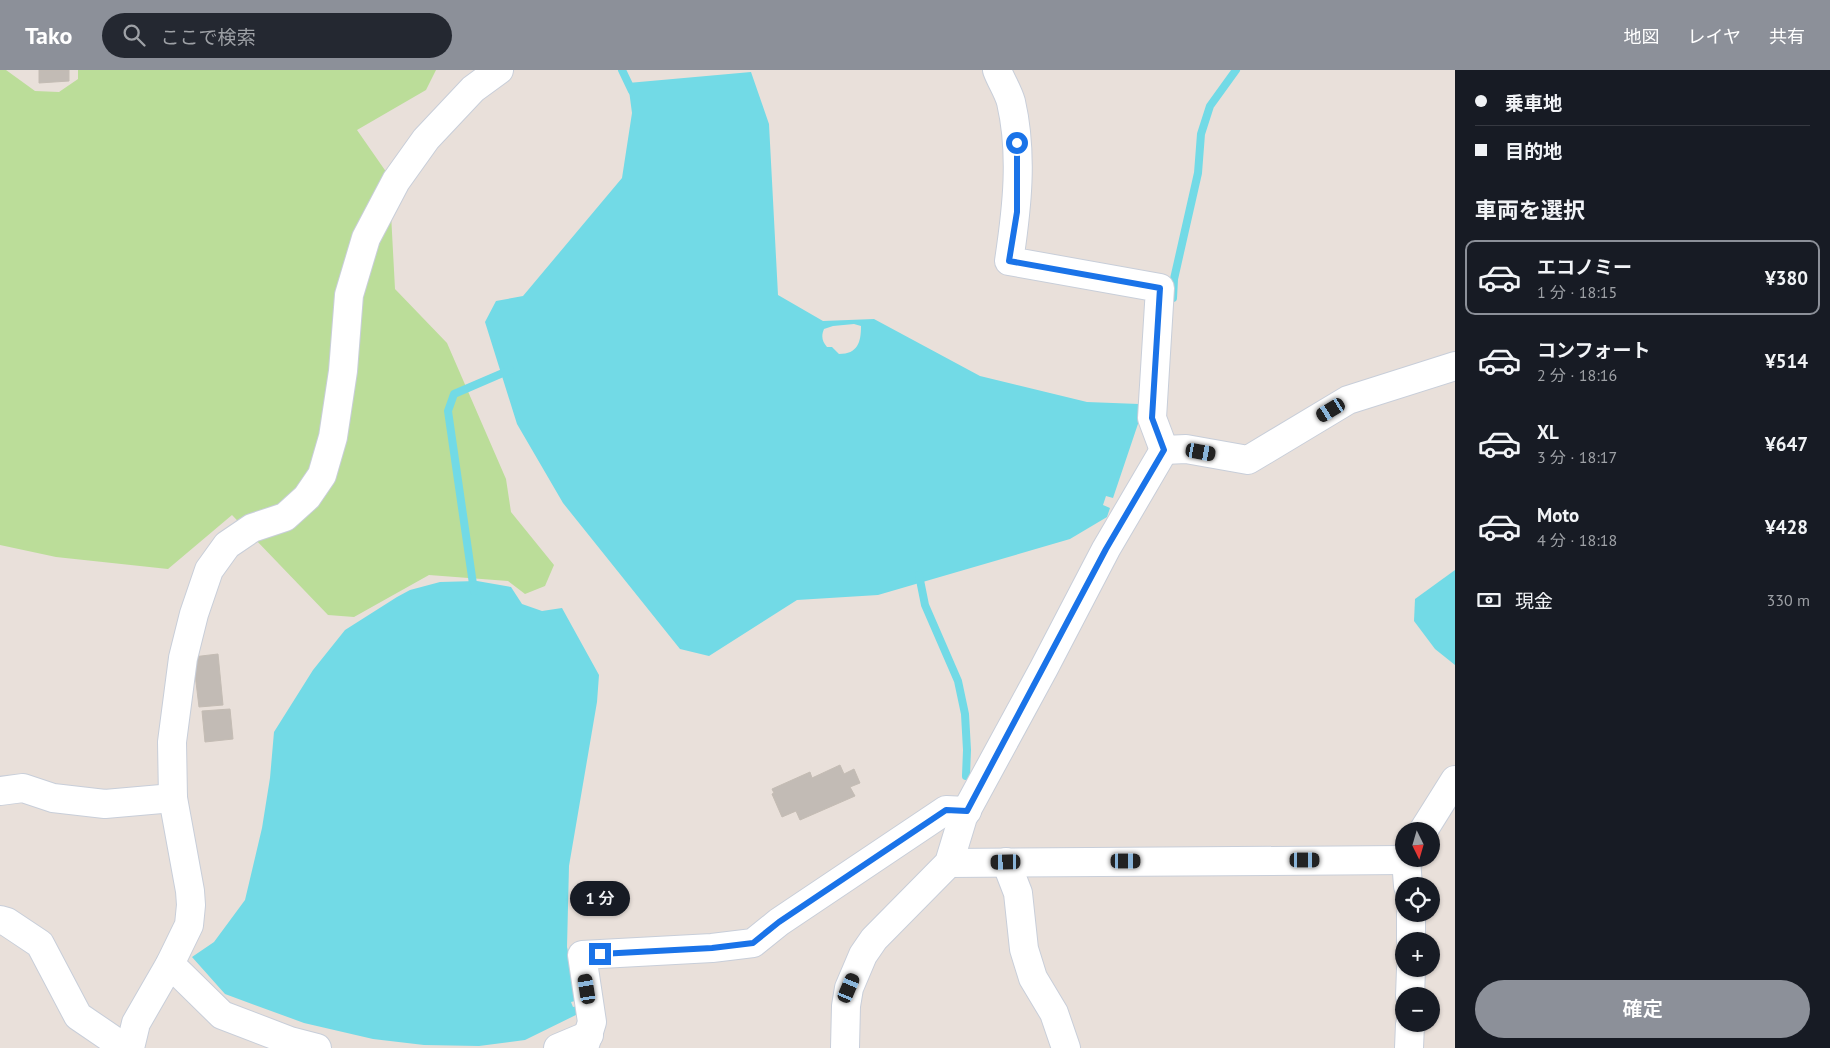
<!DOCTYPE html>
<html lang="ja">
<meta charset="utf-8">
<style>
:root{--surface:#171b24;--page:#242831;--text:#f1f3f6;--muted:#9ea1a6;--line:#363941;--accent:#8c9099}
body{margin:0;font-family:"PT Sans","Noto Sans JP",sans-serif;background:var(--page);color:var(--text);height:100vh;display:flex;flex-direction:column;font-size:19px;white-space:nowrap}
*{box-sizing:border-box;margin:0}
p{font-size:16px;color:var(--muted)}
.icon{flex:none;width:28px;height:28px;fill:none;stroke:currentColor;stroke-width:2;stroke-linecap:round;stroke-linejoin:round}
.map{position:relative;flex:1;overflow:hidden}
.panel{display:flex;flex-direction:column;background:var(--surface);width:375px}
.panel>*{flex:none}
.hud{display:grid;align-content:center;height:110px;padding:0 20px;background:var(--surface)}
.needle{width:32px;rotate:175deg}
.tools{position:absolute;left:1395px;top:752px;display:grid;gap:10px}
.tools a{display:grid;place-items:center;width:45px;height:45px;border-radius:50%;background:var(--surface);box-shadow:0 1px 4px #0004;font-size:25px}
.end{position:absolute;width:22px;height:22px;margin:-11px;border:6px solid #1a73e8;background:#fff;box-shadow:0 0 0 2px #fff}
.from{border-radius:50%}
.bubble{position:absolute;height:35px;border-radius:18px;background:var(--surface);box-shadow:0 1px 4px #0004;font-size:16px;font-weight:600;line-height:35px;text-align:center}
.car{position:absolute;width:15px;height:30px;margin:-15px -8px;border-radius:6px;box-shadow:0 0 4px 1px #0007;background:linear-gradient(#222 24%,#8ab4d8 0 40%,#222 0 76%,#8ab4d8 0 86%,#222 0)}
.hud b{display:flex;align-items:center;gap:18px;height:48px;font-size:19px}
.hud b+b{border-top:1px solid var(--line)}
.hud i{width:12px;height:12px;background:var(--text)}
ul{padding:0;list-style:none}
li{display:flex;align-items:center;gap:15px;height:75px;margin:0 10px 8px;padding:0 10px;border:2px solid transparent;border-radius:10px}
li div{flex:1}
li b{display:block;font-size:19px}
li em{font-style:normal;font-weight:600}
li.current{border-color:var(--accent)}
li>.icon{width:45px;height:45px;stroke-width:1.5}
h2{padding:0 20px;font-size:22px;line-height:60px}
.pay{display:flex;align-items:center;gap:12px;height:55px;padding:0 20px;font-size:19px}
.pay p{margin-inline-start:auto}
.action{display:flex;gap:10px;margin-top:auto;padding:10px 20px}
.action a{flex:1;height:58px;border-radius:30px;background:var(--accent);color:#fff;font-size:20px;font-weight:600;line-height:58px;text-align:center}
header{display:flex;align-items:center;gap:30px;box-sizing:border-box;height:70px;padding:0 25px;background:var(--accent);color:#fff}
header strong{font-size:24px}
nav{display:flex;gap:28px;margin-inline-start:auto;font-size:18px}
.search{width:350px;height:45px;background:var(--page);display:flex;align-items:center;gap:12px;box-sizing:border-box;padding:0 18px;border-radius:28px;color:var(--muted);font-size:19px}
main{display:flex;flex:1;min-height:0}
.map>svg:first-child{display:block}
.green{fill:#bd9}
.water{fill:#72dae6;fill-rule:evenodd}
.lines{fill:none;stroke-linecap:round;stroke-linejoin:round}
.stream{stroke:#72dae6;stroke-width:8}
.building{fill:#c2bbb5;stroke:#c4bcb4}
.minor-casing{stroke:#c8ced9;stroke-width:30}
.minor{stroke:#fff;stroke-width:28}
.route{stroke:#1a73e8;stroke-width:6}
</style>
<header>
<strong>Tako</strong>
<div class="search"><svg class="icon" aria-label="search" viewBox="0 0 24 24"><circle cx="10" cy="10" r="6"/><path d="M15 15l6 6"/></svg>ここで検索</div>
<nav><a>地図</a><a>レイヤ</a><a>共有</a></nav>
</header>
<main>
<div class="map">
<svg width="1455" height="978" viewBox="0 0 1455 978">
<rect width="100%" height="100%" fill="#e9e0da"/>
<!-- green -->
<polygon class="green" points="0,0 6,0 35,21 59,22 78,9 78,0 436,0 426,20 357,60 389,106 395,219 447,273 506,409 511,442 554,495 545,516 525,524 508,511 429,505 354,547 328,545 232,445 168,499 56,487 0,475"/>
<!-- water -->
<g class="water">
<path d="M 751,2 L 769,54 L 778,225 L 823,251 L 874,249 L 980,306 L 1087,332 L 1139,334 L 1143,339 L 1113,428 L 1106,426 L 1103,435 L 1110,438 L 1107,447 L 1070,469 L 878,525 L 797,530 L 709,586 L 680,579 L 563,433 L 517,354 L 485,252 L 496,231 L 523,226 L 622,108 L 632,43 L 628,13 ZM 854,254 L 861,256 C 861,272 858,284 839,284 L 832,277 L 827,277 C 822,271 821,266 824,259 L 833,256 Z"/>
<polygon points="1455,500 1455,595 1435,579 1414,551 1415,529"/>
<polygon points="477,511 511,517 522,534 542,541 562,538 599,605 597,632 569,796 567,877 579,930 571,932 573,937 580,935 582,942 525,970 479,976 424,975 373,969 304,953 225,924 192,887 214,872 245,830 262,758 270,708 274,662 313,600 345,560 397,527 410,520 440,512"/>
</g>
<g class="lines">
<!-- stream -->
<g class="stream">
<polyline points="622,0 632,21"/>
<polyline points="1173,228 1174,209 1198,103 1201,64 1210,36 1236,0"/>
<polyline points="919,505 925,535 958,611 965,644 967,680 966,706"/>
<polyline points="474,521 448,341 454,324 510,300"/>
</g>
</g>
<!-- building -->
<g class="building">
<polygon points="39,0 69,0 69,11 39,13"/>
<polygon points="218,584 223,635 199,637 193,587"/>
<polygon points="230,639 233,669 205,672 202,641"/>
<polygon points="840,695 844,704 854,699 860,713 850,717 855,726 800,750 796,741 782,747 772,724 774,723 772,719 810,702 812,708"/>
</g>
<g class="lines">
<!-- minor casing -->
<g class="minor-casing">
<g id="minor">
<path d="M 997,0 C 1001,11 1008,21 1011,32 C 1023,84 1017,138 1009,191 L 1160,218 L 1152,348 L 1164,380"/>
<polyline points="1164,380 1186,379 1248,390 1348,330 1455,296"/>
<polyline points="0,721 23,718 53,728 105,734 173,728"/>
<polyline points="1423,761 1455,710"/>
<polyline points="1406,789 1408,816"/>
<polyline points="1006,792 1018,823 1024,879 1033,908 1054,943 1066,978"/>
<polyline points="949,793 1405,790"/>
<polyline points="1411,844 1411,871"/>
<polyline points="0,850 7,852 40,874 78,946 125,978"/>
<polyline points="170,894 222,945 290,971 317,978"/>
<polyline points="1410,926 1411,899"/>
<polyline points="130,978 136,953 170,894 189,855 191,835 190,821 173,728 172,672 183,588 194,544 209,500 227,475 252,458 285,447 307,427 322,405 333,367 343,301 349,225 366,168 396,111 426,69 473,19 499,0"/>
<polyline points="558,978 589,965"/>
<polyline points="584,978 592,952 582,885 712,878 753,873 779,852 946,740 967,741"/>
<polyline points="845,978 846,936 849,918 863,885 874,869 949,793 963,747 1044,598 1106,479 1164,380"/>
<polyline points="1409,978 1410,954"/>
</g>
</g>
<!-- minor -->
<use href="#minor" class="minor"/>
</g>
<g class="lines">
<!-- route -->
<polyline class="route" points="600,884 712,878 753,873 779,852 946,740 967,741 1106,479 1164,380 1152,348 1160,218 1009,191 1017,142 1017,73"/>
</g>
</svg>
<div class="tools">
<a><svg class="needle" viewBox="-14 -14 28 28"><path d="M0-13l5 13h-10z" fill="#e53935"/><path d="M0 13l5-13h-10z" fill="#9ea1a6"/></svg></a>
<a><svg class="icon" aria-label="locate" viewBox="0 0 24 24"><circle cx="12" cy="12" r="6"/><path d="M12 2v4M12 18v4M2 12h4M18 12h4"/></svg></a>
<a>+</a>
<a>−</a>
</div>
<i class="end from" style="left:1017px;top:73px"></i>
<i class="end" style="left:600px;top:884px"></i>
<div class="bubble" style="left:570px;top:811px;width:60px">1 分</div>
<i class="car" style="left:1331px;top:340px;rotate:239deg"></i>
<i class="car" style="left:1201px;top:382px;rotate:100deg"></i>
<i class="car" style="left:1305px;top:790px;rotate:90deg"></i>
<i class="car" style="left:1126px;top:791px;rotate:90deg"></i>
<i class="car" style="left:1006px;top:792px;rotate:269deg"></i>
<i class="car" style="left:849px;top:918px;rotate:23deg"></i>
<i class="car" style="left:587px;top:919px;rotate:351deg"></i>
</div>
<section class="panel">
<div class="hud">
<b><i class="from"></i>乗車地</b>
<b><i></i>目的地</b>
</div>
<h2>車両を選択</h2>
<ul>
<li class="current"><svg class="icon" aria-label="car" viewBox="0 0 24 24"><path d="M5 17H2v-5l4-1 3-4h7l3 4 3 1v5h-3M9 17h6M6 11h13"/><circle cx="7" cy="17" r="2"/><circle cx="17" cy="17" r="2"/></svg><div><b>エコノミー</b><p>1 分 · 18:15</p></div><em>¥380</em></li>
<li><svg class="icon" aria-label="car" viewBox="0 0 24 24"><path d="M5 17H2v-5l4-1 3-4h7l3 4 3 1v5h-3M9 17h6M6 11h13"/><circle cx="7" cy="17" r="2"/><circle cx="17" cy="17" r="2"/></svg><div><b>コンフォート</b><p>2 分 · 18:16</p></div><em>¥514</em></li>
<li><svg class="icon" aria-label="car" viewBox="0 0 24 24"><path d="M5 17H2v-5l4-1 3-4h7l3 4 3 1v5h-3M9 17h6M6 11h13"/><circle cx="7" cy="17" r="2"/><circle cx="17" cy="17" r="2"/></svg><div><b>XL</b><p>3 分 · 18:17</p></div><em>¥647</em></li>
<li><svg class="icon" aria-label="car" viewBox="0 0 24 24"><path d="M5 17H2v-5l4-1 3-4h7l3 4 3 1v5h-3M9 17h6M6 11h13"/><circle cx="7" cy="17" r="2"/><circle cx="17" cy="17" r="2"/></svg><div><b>Moto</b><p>4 分 · 18:18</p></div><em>¥428</em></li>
</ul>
<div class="pay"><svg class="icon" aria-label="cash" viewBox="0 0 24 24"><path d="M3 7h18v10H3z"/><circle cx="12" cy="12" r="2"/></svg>現金<p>330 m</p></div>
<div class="action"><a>確定</a></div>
</section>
</main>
